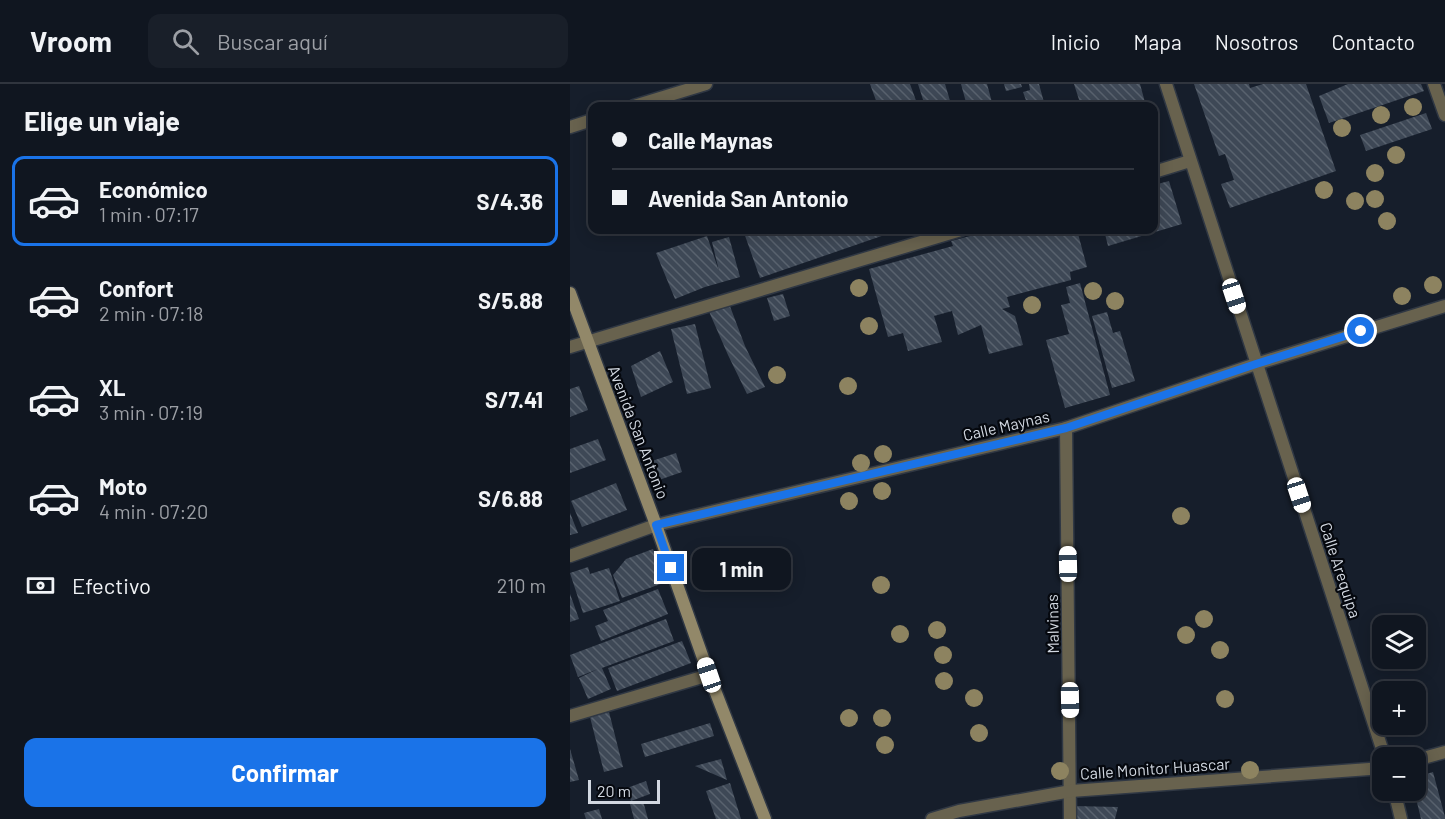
<!DOCTYPE html>
<html lang="es">
<meta charset="utf-8">
<style>
:root{--surface:#101620;--page:#191f29;--text:#f1f3f6;--muted:#9c9fa5;--line:#30353e;--accent:#1a73e8}
body{margin:0;font-family:Barlow,sans-serif;background:var(--page);color:var(--text);height:100vh;display:flex;flex-direction:column;font-size:22px;white-space:nowrap}
*{box-sizing:border-box;margin:0}
p{font-size:20px;color:var(--muted)}
.icon{flex:none;width:33px;height:33px;fill:none;stroke:currentColor;stroke-width:2;stroke-linecap:round;stroke-linejoin:round}
.map{position:relative;flex:1;overflow:hidden}
.drawer{display:flex;flex-direction:column;background:var(--surface);width:570px}
.drawer>*{flex:none}
.guide{position:absolute;left:18px;top:18px;width:570px;height:132px;border-radius:12px;box-shadow:0 3px 15px #0003,0 0 0 2px var(--line);display:grid;align-content:center;height:132px;padding:0 24px;background:var(--surface)}
.tools{position:absolute;left:802px;top:531px;display:grid;gap:12px}
.tools a{display:grid;place-items:center;width:54px;height:54px;border-radius:12px;background:var(--surface);box-shadow:0 3px 15px #0003,0 0 0 2px var(--line);font-size:30px}
.scale{position:absolute;left:18px;bottom:15px;width:72px;box-sizing:border-box;padding-left:6px;border:3px solid #d2d8e1;border-top:0;font-size:16px;line-height:21px;white-space:nowrap;color:#d2d8e1;-webkit-text-stroke:4px #05080e;paint-order:stroke}
.end{position:absolute;width:27px;height:27px;margin:-14px;border:8px solid #1a73e8;background:#fff;box-shadow:0 0 0 3px #fff}
.from{border-radius:50%}
.bubble{position:absolute;height:42px;border-radius:12px;background:var(--surface);box-shadow:0 3px 15px #0003,0 0 0 2px var(--line);font-size:20px;font-weight:700;line-height:42px;text-align:center}
.car{position:absolute;width:18px;height:36px;margin:-18px -9px;border-radius:8px;box-shadow:0 0 4px 2px #0007;background:linear-gradient(#fff 24%,#345 0 40%,#fff 0 76%,#345 0 86%,#fff 0)}
.guide b{display:flex;align-items:center;gap:21px;height:57px;font-size:22px}
.guide b+b{border-top:2px solid var(--line)}
.guide i{width:15px;height:15px;background:var(--text)}
ul{padding:0;list-style:none}
li{display:flex;align-items:center;gap:18px;height:90px;margin:0 12px 9px;padding:0 12px;border:3px solid transparent;border-radius:12px}
li div{flex:1}
li b{display:block;font-size:22px}
li em{font-style:normal;font-weight:700}
li.on{border-color:var(--accent)}
li>.icon{width:54px;height:54px;stroke-width:1.5}
h2{padding:0 24px;font-size:27px;line-height:72px}
.pay{display:flex;align-items:center;gap:15px;height:66px;padding:0 24px;font-size:22px}
.pay p{margin-inline-start:auto}
.button{display:flex;gap:12px;margin-top:auto;padding:12px 24px}
.button a{flex:1;height:69px;border-radius:12px;background:var(--accent);color:#fff;font-size:24px;font-weight:700;line-height:69px;text-align:center}
header{display:flex;align-items:center;gap:36px;box-sizing:border-box;height:84px;padding:0 30px;background:var(--surface);border-bottom:2px solid var(--line)}
header strong{font-size:28px}
nav{display:flex;gap:33px;margin-inline-start:auto;font-size:21px}
.search{width:420px;height:54px;background:var(--page);display:flex;align-items:center;gap:15px;box-sizing:border-box;padding:0 21px;border-radius:12px;color:var(--muted);font-size:22px}
main{display:flex;flex:1;min-height:0}
.map>svg:first-child{display:block}
.building{fill:url(#building-back-hatch)}
.lines{fill:none;stroke-linecap:round;stroke-linejoin:round}
.minor-casing{stroke:#303844;stroke-width:15}
.secondary-casing{stroke:#303844;stroke-width:15}
.minor{stroke:#68624e;stroke-width:12}
.secondary{stroke:#928869;stroke-width:12}
.tree{fill:#8d8360}
.route{stroke:#1a73e8;stroke-width:8}
.labels{text-anchor:middle;dominant-baseline:central;stroke-width:4.5;stroke-linejoin:round;paint-order:stroke}
.street-label{font-size:16px;fill:#d2d8e1;stroke:#05080e}
</style>
<header>
<strong>Vroom</strong>
<div class="search"><svg class="icon" aria-label="search" viewBox="0 0 24 24"><circle cx="10" cy="10" r="6"/><path d="M15 15l6 6"/></svg>Buscar aquí</div>
<nav><a>Inicio</a><a>Mapa</a><a>Nosotros</a><a>Contacto</a></nav>
</header>
<main>
<section class="drawer">
<h2>Elige un viaje</h2>
<ul>
<li class="on"><svg class="icon" aria-label="car" viewBox="0 0 24 24"><path d="M5 17H2v-5l4-1 3-4h7l3 4 3 1v5h-3M9 17h6M6 11h13"/><circle cx="7" cy="17" r="2"/><circle cx="17" cy="17" r="2"/></svg><div><b>Económico</b><p>1 min · 07:17</p></div><em>S/4.36</em></li>
<li><svg class="icon" aria-label="car" viewBox="0 0 24 24"><path d="M5 17H2v-5l4-1 3-4h7l3 4 3 1v5h-3M9 17h6M6 11h13"/><circle cx="7" cy="17" r="2"/><circle cx="17" cy="17" r="2"/></svg><div><b>Confort</b><p>2 min · 07:18</p></div><em>S/5.88</em></li>
<li><svg class="icon" aria-label="car" viewBox="0 0 24 24"><path d="M5 17H2v-5l4-1 3-4h7l3 4 3 1v5h-3M9 17h6M6 11h13"/><circle cx="7" cy="17" r="2"/><circle cx="17" cy="17" r="2"/></svg><div><b>XL</b><p>3 min · 07:19</p></div><em>S/7.41</em></li>
<li><svg class="icon" aria-label="car" viewBox="0 0 24 24"><path d="M5 17H2v-5l4-1 3-4h7l3 4 3 1v5h-3M9 17h6M6 11h13"/><circle cx="7" cy="17" r="2"/><circle cx="17" cy="17" r="2"/></svg><div><b>Moto</b><p>4 min · 07:20</p></div><em>S/6.88</em></li>
</ul>
<div class="pay"><svg class="icon" aria-label="cash" viewBox="0 0 24 24"><path d="M3 7h18v10H3z"/><circle cx="12" cy="12" r="2"/></svg>Efectivo<p>210 m</p></div>
<div class="button"><a>Confirmar</a></div>
</section>
<div class="map">
<svg width="875" height="735" viewBox="0 0 875 735">
<defs>
<pattern id="building-back-hatch" width="6" height="6" patternUnits="userSpaceOnUse" patternTransform="scale(1.5)"><rect width="6" height="6" fill="#3e4856"/><path d="M-1 5l2 2M0 0l6 6M5-1l2 2" fill="none" stroke="#59626e"/></pattern>
</defs>
<rect width="100%" height="100%" fill="#161e2b"/>
<!-- building -->
<g class="building">
<polygon points="300,0 340,0 348,22 308,22"/>
<polygon points="348,0 375,0 381,20 371,22 355,22"/>
<polygon points="391,0 417,0 423,22 397,22"/>
<polygon points="434,0 451,0 452,3 436,7"/>
<polygon points="459,0 469,0 475,22 458,22 453,8 460,6"/>
<polygon points="504,0 570,0 576,22 511,22"/>
<polygon points="624,0 679,0 680,4 693,0 736,0 766,87 660,124 651,100 664,96 655,70 649,72"/>
<polygon points="778,0 851,0 854,7 759,39 749,12"/>
<polygon points="856,29 862,45 796,67 790,51"/>
<polygon points="599,97 612,140 538,162 534,146 584,146 584,101"/>
<polygon points="173,146 329,146 190,194"/>
<polygon points="423,146 507,146 517,183 500,188 501,196 437,213 440,223 432,225 445,232 453,261 419,270 411,241 388,251 382,227 364,232 372,258 338,267 333,249 318,253 299,185 383,162 381,157"/>
<polygon points="137,152 149,187 142,158 159,153 170,193 135,203 105,215 86,169"/>
<polygon points="510,199 540,311 495,324 476,256 499,250 491,221 500,219 496,203"/>
<polygon points="213,210 220,232 204,237 197,214"/>
<polygon points="158,217 175,262 195,303 177,310 158,271 137,223"/>
<polygon points="537,228 543,249 550,247 565,297 542,304 522,232"/>
<polygon points="125,240 141,304 117,310 101,245"/>
<polygon points="90,267 103,298 71,313 61,282"/>
<polygon points="9,302 18,326 0,333 0,305"/>
<polygon points="28,355 36,376 0,389 0,365"/>
<polygon points="106,369 112,388 89,396 82,377"/>
<polygon points="46,399 57,426 12,443 1,417"/>
<polygon points="0,429 8,449 0,451"/>
<polygon points="83,465 96,498 52,514 43,491 56,475"/>
<polygon points="18,483 20,490 39,484 50,517 13,529 0,489"/>
<polygon points="88,505 98,530 31,557 25,542 38,537 33,526"/>
<polygon points="0,510 9,535 0,538"/>
<polygon points="96,535 104,557 32,584 41,605 18,615 9,594 28,585 8,593 0,571"/>
<polygon points="112,557 121,579 47,607 38,584"/>
<polygon points="39,628 53,683 34,688 20,633"/>
<polygon points="140,639 144,652 75,673 71,660"/>
<polygon points="0,665 9,696 0,698"/>
<polygon points="151,675 157,696 125,682"/>
<polygon points="863,688 875,733 875,735 851,735 844,706 846,706 846,693"/>
<polygon points="76,697 80,710 61,717 57,704"/>
<polygon points="160,699 171,735 146,735 136,707"/>
<polygon points="73,717 78,735 64,735 60,720"/>
<polygon points="503,722 548,723 545,735 503,735"/>
<polygon points="29,725 32,735 16,735 14,729"/>
</g>
<g class="lines">
<!-- minor casing -->
<g class="minor-casing">
<g id="minor">
<polyline points="596,0 815,674"/>
<polyline points="864,0 875,31"/>
<polyline points="64,22 136,0"/>
<polyline points="0,43 22,36"/>
<polyline points="584,88 620,77"/>
<polyline points="0,263 391,146"/>
<polyline points="496,344 500,735"/>
<polyline points="0,472 86,441 496,344 686,280 875,222"/>
<polyline points="0,632 139,591"/>
<polyline points="846,676 875,668"/>
<polyline points="824,706 831,735"/>
<polyline points="362,735 389,727 501,707 813,684"/>
</g>
</g>
<!-- secondary casing -->
<g class="secondary-casing">
<polyline id="secondary" points="0,209 86,441 139,591 195,735"/>
</g>
<!-- minor -->
<use href="#minor" class="minor"/>
<!-- secondary -->
<use href="#secondary" class="secondary"/>
</g>
<!-- trees -->
<g class="tree">
<circle cx="843" cy="23" r="9"/>
<circle cx="811" cy="31" r="9"/>
<circle cx="772" cy="44" r="9"/>
<circle cx="826" cy="71" r="9"/>
<circle cx="805" cy="89" r="9"/>
<circle cx="754" cy="106" r="9"/>
<circle cx="805" cy="115" r="9"/>
<circle cx="785" cy="117" r="9"/>
<circle cx="817" cy="137" r="9"/>
<circle cx="863" cy="201" r="9"/>
<circle cx="289" cy="204" r="9"/>
<circle cx="523" cy="207" r="9"/>
<circle cx="832" cy="212" r="9"/>
<circle cx="545" cy="217" r="9"/>
<circle cx="462" cy="221" r="9"/>
<circle cx="299" cy="242" r="9"/>
<circle cx="207" cy="291" r="9"/>
<circle cx="278" cy="302" r="9"/>
<circle cx="313" cy="370" r="9"/>
<circle cx="291" cy="379" r="9"/>
<circle cx="312" cy="407" r="9"/>
<circle cx="279" cy="417" r="9"/>
<circle cx="611" cy="432" r="9"/>
<circle cx="311" cy="501" r="9"/>
<circle cx="634" cy="535" r="9"/>
<circle cx="367" cy="546" r="9"/>
<circle cx="330" cy="550" r="9"/>
<circle cx="616" cy="551" r="9"/>
<circle cx="650" cy="566" r="9"/>
<circle cx="373" cy="571" r="9"/>
<circle cx="374" cy="597" r="9"/>
<circle cx="404" cy="614" r="9"/>
<circle cx="655" cy="615" r="9"/>
<circle cx="279" cy="634" r="9"/>
<circle cx="312" cy="634" r="9"/>
<circle cx="409" cy="649" r="9"/>
<circle cx="315" cy="661" r="9"/>
<circle cx="680" cy="686" r="9"/>
<circle cx="490" cy="687" r="9"/>
</g>
<g class="lines">
<!-- route -->
<polyline class="route" points="101,484 86,441 496,344 686,280 791,247"/>
</g>
<g class="labels">
<!-- street labels -->
<g class="street-label">
<text transform="translate(436 341) rotate(-13)">Calle Maynas</text>
<text transform="translate(69 348) rotate(69)">Avenida San Antonio</text>
<text transform="translate(771 486) rotate(72)">Calle Arequipa</text>
<text transform="translate(482 540) rotate(-91)">Malvinas</text>
<text transform="translate(585 684) rotate(-4)">Calle Monitor Huascar</text>
</g>
</g>
</svg>
<div class="tools">
<a><svg class="icon" aria-label="layers" viewBox="0 0 24 24"><path d="M12 4l9 5-9 5-9-5zM3 14l9 5 9-5"/></svg></a>
<a>+</a>
<a>−</a>
</div>
<div class="scale">20 m</div>
<i class="end from" style="left:791px;top:247px"></i>
<i class="end" style="left:101px;top:484px"></i>
<div class="bubble" style="left:122px;top:464px;width:99px">1 min</div>
<i class="car" style="left:664px;top:212px;rotate:162deg"></i>
<i class="car" style="left:729px;top:411px;rotate:162deg"></i>
<i class="car" style="left:498px;top:480px;rotate:359deg"></i>
<i class="car" style="left:139px;top:591px;rotate:341deg"></i>
<i class="car" style="left:500px;top:616px;rotate:179deg"></i>
<div class="guide">
<b><i class="from"></i>Calle Maynas</b>
<b><i></i>Avenida San Antonio</b>
</div>
</div>
</main>
